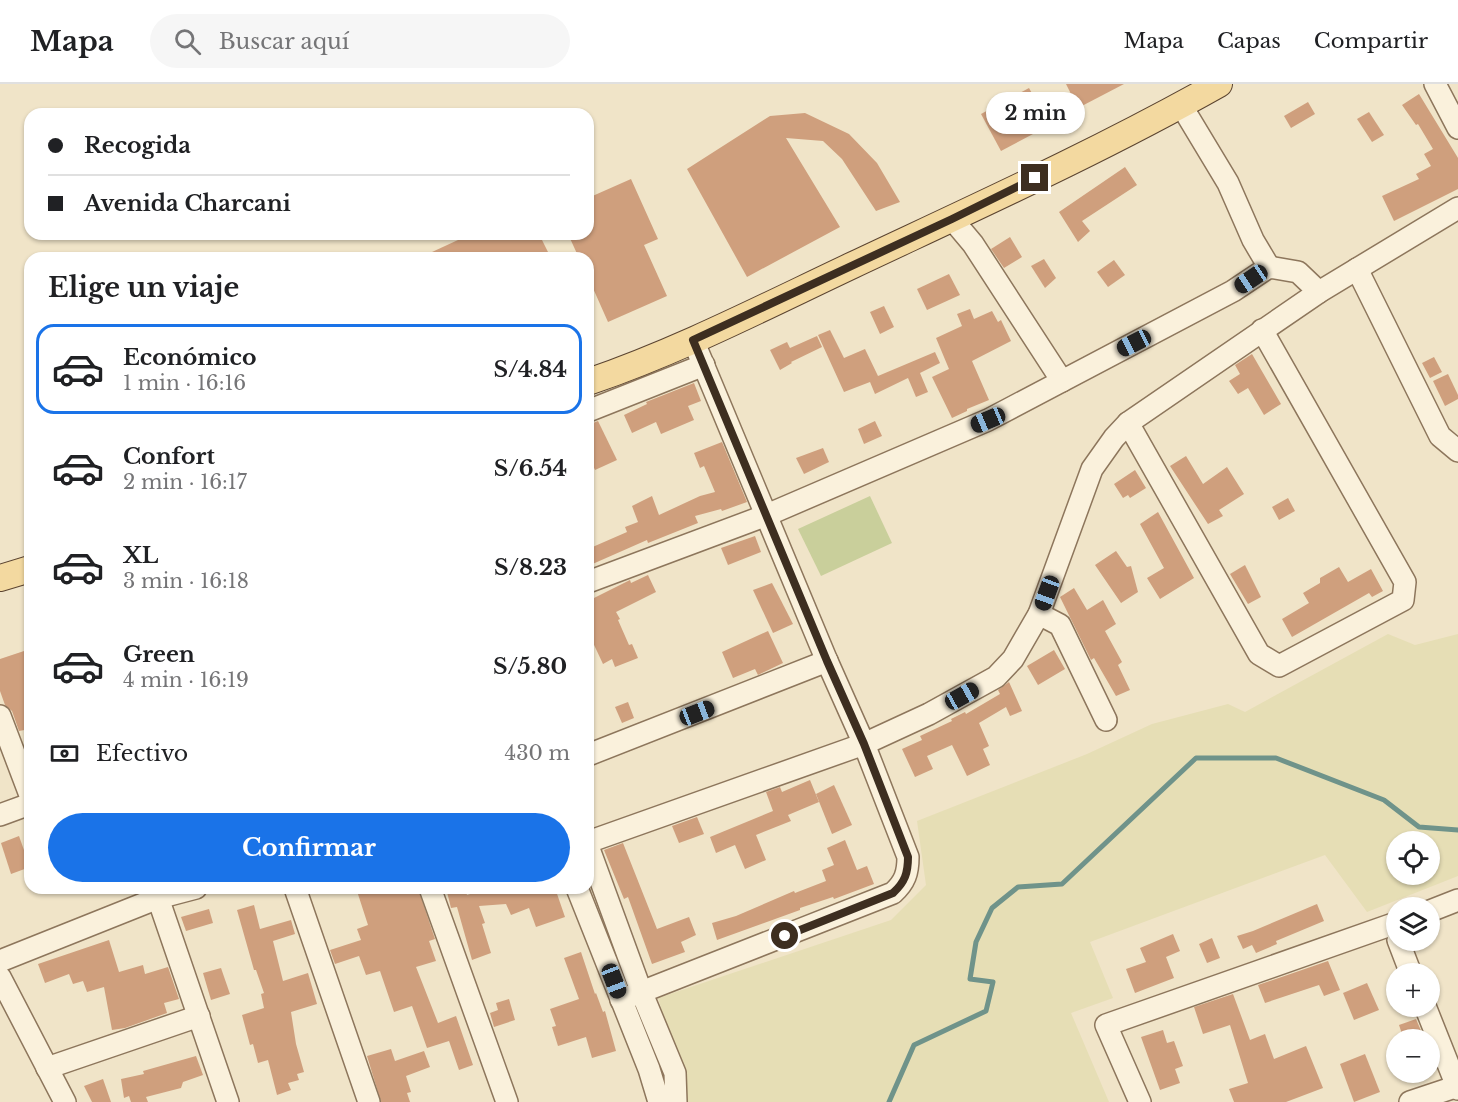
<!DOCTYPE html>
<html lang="es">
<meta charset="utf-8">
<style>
:root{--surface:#fff;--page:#f6f6f6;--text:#202124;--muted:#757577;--line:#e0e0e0;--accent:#1a73e8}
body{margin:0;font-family:"Libre Baskerville",serif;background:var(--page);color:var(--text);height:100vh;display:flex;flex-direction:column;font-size:22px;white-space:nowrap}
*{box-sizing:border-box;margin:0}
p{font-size:20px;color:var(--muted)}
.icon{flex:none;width:33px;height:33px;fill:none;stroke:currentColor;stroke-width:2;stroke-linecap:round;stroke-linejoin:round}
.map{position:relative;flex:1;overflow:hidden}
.panel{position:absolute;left:24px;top:168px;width:570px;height:642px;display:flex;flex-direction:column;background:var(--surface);border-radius:18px;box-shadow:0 2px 4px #0004}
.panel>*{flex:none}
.guide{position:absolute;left:24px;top:24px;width:570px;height:132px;border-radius:18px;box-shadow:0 2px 4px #0004;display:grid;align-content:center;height:132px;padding:0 24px;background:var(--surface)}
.buttons{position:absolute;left:1386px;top:747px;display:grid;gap:12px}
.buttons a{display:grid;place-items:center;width:54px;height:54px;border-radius:50%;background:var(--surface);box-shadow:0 2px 4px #0004;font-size:30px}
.end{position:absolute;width:27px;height:27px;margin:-14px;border:8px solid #3d2e20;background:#fff;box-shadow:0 0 0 3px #fff}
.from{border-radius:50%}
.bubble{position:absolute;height:42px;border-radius:21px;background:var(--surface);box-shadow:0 2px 4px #0004;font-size:20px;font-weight:800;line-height:42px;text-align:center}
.car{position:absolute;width:18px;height:36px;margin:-18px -9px;border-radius:8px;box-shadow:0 0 4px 2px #0007;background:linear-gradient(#222 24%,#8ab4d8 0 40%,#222 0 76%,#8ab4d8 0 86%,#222 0)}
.guide b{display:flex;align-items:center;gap:21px;height:57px;font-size:22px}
.guide b+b{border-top:2px solid var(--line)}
.guide i{width:15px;height:15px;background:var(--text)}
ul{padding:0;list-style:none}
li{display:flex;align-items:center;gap:18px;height:90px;margin:0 12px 9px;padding:0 12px;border:3px solid transparent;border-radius:18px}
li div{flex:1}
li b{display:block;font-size:22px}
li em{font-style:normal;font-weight:800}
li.on{border-color:var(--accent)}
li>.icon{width:54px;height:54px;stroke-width:1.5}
h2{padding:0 24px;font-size:27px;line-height:72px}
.pay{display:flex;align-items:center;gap:15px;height:66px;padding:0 24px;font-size:22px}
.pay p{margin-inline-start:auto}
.primary-button{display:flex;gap:12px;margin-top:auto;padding:12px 24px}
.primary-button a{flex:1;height:69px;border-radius:36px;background:var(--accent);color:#fff;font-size:24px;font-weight:800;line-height:69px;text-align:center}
header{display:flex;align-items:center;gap:36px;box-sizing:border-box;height:84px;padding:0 30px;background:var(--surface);border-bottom:2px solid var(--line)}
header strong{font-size:28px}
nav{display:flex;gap:33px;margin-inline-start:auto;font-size:21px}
.search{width:420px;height:54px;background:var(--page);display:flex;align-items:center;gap:15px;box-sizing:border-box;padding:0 21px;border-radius:33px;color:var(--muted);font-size:22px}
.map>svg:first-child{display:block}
.farmland{fill:#e6deb5;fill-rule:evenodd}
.green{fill:#c9cf9b}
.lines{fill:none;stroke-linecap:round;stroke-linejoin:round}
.stream{stroke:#6f938a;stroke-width:5}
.building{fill:#cf9f7d}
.minor-casing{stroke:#8d765c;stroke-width:24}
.major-casing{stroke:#5b4430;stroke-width:28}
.minor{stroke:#faf1dc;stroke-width:21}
.major{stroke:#f3d9a0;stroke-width:26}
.route{stroke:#3d2e20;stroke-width:8}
</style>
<header>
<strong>Mapa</strong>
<div class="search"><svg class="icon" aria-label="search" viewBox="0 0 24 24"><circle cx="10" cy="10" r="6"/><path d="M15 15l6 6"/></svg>Buscar aquí</div>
<nav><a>Mapa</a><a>Capas</a><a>Compartir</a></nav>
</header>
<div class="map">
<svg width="1458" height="1018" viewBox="0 0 1458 1018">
<rect width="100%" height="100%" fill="#f0e4c8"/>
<!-- farmland -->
<path class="farmland" d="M 1388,550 L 1415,561 L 1458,550 L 1458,792 L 1367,828 L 1325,771 L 1090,858 L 1113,914 L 1071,929 L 1109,1018 L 687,1018 L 687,1009 L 658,914 L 891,836 L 926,801 L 917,737 L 1087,670 L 1152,640 L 1228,620 L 1245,628 ZM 1396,758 L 1430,758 L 1430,790 L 1396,790 Z"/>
<!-- green -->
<polygon class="green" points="870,412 892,459 821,492 798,445"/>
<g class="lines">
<!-- stream -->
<polyline class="stream" points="889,1018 914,961 986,927 993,898 970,895 976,858 992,824 1018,803 1062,800 1196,674 1276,674 1384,716 1419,743 1458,746"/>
</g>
<!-- building -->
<g class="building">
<polygon points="1066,0 1124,0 1078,24"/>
<polygon points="1029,4 1050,41 1001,67 981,30"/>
<polygon points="1419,10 1458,74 1458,105 1394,137 1382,112 1419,95 1416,90 1431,82 1424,70 1433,65 1418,40 1416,41 1402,21"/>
<polygon points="1308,18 1315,30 1291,44 1284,32"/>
<polygon points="1369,28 1384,51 1372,58 1357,35"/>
<polygon points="805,29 849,50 877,79 900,118 876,127 842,75 823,57 786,54 840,143 747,193 687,85 770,32"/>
<polygon points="1125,83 1137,101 1082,137 1090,147 1078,158 1059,128"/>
<polygon points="631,95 658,155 644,161 667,212 608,238 588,193 588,174 579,174 568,150 588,150 588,114"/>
<polygon points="471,150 539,150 551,174 419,174"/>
<polygon points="1010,153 1022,173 1004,184 991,165"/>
<polygon points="1044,175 1056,194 1045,204 1031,182"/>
<polygon points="1114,176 1125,191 1108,203 1097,188"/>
<polygon points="949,190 960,211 927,226 917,205"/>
<polygon points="884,222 894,243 880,250 870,228"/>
<polygon points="970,225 974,235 992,227 998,238 1001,236 1011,257 972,277 989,316 967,325 967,327 952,334 932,293 949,285 936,254 962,242 957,230"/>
<polygon points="830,246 844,274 865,265 878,292 935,268 940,279 920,289 928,308 916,313 908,294 875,310 870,298 844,308 818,251"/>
<polygon points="817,252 822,263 791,278 792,279 780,286 770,266 787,258 790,264"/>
<polygon points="1252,270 1281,320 1264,331 1248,304 1238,310 1229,297 1240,290 1235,281"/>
<polygon points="1434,273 1442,288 1430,294 1422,279"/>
<polygon points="1448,290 1458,311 1458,315 1445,322 1433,297"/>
<polygon points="694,299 701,317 688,322 694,336 661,350 656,338 632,349 624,331 647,320 646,318"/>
<polygon points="598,337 617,376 595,386 588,371 588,341"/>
<polygon points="875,337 882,352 864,360 858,345"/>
<polygon points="722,358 747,418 722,427 721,425 695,432 698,439 648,459 647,456 588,482 588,465 627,448 625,443 638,438 632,422 652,412 659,431 700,412 715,408 704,382 700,384 694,369"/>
<polygon points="823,364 829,378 804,390 796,374"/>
<polygon points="1186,372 1203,400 1227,383 1244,410 1219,426 1223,432 1208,440 1170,382"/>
<polygon points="1135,386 1146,404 1130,414 1128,411 1123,414 1114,400"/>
<polygon points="1288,414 1295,427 1279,436 1272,423"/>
<polygon points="1158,428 1194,494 1160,515 1147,494 1164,484 1140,440"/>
<polygon points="755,452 761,468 728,481 721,464"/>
<polygon points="1116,467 1127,483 1131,482 1138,508 1121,519 1095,481"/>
<polygon points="1245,481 1261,513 1248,520 1230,490"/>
<polygon points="1339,483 1348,498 1371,485 1383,507 1372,513 1369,509 1292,553 1282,535 1309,519 1303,509 1320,499 1320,494"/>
<polygon points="648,491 656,508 616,528 620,535 618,536 629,561 632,560 638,574 615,583 612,575 603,580 588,548 588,517 630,496 631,499"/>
<polygon points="772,499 793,540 773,549 753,506"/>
<polygon points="1074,504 1087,526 1103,516 1116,540 1105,547 1122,578 1118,581 1130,606 1116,612 1094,574 1091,576 1060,513"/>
<polygon points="768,547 783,579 758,591 755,585 733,594 722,568"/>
<polygon points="30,565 30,645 19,647 12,627 5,621 0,607 0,575"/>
<polygon points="1054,566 1065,585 1038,601 1027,582"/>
<polygon points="1009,598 1022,627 1010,632 1006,623 979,639 989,662 983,665 990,681 967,692 952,661 927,672 933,685 915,693 902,665 922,656 920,652 952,637 951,635 965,628 966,630 1000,610 998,606"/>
<polygon points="628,618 634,634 622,639 615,623"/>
<polygon points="810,696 819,718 788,731 791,737 756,751 766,776 745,785 735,761 716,769 710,753 773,727 766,708 780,703 782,708"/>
<polygon points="834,701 852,741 832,750 816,710"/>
<polygon points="697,733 704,750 679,759 672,742"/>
<polygon points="19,752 30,783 11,790 1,759"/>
<polygon points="845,756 857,786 867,782 874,800 834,815 833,813 800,824 800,826 717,856 712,839 736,832 794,807 795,809 826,797 822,786 834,781 827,764"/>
<polygon points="623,759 657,845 689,833 696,851 681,858 685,868 652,880 628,813 624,815 604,766"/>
<polygon points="356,804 418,804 435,855 429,857 436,877 416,883 438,939 456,932 473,981 459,986 449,957 427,964 412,922 394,928 380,887 366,891 359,872 335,880 330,866 361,856 357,845 368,841"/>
<polygon points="446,804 465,804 467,811 489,804 555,804 565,833 536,843 529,824 511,831 506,820 479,822 485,839 482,840 491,869 472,876 457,823 451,824"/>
<polygon points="1317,820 1324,837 1276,857 1277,860 1256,869 1252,861 1243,865 1237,852 1253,847"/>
<polygon points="254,821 260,845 291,836 295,850 273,857 283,897 308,889 317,920 291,928 296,960 304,988 297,990 299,996 288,999 291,1006 277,1011 268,976 258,979 253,960 250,961 242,931 264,924 261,910 264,909 256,886 254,886 237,826"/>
<polygon points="209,825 213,839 186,847 181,833"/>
<polygon points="1173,850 1180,867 1166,873 1174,894 1135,909 1126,885 1146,878 1140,864"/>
<polygon points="1212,854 1220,874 1207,879 1199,860"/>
<polygon points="109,856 119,888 143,881 145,890 168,883 179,915 164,919 167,929 125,944 112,946 104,903 87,908 83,897 73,900 69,890 45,899 38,880"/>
<polygon points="581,868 595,910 596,909 603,928 605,927 616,967 592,974 586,953 558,962 552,943 556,942 550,925 579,915 564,874"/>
<polygon points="1328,877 1340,906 1324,912 1319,901 1265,919 1258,901"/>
<polygon points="221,884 230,910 211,916 203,889"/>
<polygon points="1367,899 1379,926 1354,936 1343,909"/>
<polygon points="1233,910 1250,956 1265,950 1274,975 1306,962 1323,1004 1286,1018 1234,1018 1229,1005 1248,999 1230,941 1203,950 1194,923"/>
<polygon points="509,915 515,936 494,943 490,929 498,926 496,919"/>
<polygon points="1416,935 1425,956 1404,956 1399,941"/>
<polygon points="1163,946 1167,959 1174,957 1183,982 1175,985 1180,999 1160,1006 1141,953"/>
<polygon points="391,965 395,977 424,967 430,983 406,992 411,1008 407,1009 410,1018 381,1018 367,972"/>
<polygon points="1365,970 1380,1008 1354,1018 1340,980"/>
<polygon points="196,972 203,991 183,998 181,1004 146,1013 148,1018 131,1018 129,1012 124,1014 121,995 144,990 143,987"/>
<polygon points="103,995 111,1018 92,1018 84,1002"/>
</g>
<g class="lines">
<!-- minor casing -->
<g class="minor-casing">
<g id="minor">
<polyline points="1435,0 1458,44"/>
<polyline points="1181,21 1228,99 1253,156 1269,183"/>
<polyline points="952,135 973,160 1062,297"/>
<polyline points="1357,185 1440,352 1458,367"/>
<polyline points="588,327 704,281"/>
<polyline points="1128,339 1259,570 1279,582 1403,516 1405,498 1262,246"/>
<polyline points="588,498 767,431 988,336 1233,207 1269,183 1298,188 1319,208"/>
<polyline points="1039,530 1060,541 1106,636"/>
<polyline points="0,632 30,711"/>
<polyline points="588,671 827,577"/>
<polyline points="0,731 30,720"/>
<polyline points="588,758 864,660 929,630 996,593 1013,575 1039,530 1092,385 1114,354 1128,339 1319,208 1458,124"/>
<polyline points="588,762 641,907 675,989 676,1018"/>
<polyline points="295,804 369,1018"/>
<polyline points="430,804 507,1018"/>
<polyline points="577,804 649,985 659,1018"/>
<polyline points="158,814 228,1018"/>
<polyline points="1430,827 1458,816"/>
<polyline points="1398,856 1411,890"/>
<polyline points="0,877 158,814 196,804"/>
<polyline points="0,893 65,1018"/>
<path d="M 621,916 L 893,809 C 905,798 908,789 908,773 L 864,660 L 827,577 L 693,256"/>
<polyline points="1425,922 1458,1005"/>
<polyline points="47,984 199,932"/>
<polyline points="1140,1018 1106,941 1396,839"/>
<polyline points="1410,1018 1458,1002"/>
</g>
</g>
<!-- major casing -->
<g class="major-casing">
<g id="major">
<path d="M 588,298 C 679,267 766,222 853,181 C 976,123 1100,67 1219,0"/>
<polyline points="0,494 30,485"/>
</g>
</g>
<!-- minor -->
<use href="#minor" class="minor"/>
<!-- major -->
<use href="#major" class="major"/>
</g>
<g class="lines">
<!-- route -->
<path class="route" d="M 785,852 L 893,809 C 905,798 908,789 908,773 L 864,660 L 827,577 L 693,256 L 952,135 L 1035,94"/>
</g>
</svg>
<div class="buttons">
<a><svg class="icon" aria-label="locate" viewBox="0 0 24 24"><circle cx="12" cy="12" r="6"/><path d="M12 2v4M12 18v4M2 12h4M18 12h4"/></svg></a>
<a><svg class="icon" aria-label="layers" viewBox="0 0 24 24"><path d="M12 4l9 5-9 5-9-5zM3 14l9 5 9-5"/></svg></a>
<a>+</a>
<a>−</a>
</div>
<i class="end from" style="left:785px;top:852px"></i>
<i class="end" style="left:1035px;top:94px"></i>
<div class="bubble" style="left:986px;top:8px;width:99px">2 min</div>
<i class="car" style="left:1251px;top:195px;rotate:236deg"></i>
<i class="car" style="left:1134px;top:259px;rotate:243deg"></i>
<i class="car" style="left:988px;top:336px;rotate:247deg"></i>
<i class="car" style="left:1047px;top:509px;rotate:200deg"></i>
<i class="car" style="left:962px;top:612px;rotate:61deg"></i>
<i class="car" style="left:697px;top:629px;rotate:69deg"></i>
<i class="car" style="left:614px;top:897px;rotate:159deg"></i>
<div class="guide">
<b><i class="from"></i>Recogida</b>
<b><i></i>Avenida Charcani</b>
</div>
<section class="panel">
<h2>Elige un viaje</h2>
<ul>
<li class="on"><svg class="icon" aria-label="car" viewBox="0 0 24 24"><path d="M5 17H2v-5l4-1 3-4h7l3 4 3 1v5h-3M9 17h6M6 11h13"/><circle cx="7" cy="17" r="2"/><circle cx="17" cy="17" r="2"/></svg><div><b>Económico</b><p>1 min · 16:16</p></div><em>S/4.84</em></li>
<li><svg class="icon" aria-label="car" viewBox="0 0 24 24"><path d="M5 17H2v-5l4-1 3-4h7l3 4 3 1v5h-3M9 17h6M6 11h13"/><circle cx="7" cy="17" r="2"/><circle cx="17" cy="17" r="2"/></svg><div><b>Confort</b><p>2 min · 16:17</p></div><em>S/6.54</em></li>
<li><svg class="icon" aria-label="car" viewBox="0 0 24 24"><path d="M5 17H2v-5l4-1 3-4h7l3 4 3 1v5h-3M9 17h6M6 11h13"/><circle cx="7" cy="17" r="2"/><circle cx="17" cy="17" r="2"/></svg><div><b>XL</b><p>3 min · 16:18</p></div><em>S/8.23</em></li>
<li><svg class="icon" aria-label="car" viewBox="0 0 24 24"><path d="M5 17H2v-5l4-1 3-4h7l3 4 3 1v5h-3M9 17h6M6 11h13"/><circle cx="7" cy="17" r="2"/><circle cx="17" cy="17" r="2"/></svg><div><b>Green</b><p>4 min · 16:19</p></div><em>S/5.80</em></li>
</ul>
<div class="pay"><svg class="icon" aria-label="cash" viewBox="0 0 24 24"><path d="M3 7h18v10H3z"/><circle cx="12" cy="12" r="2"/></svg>Efectivo<p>430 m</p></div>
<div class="primary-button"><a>Confirmar</a></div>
</section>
</div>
